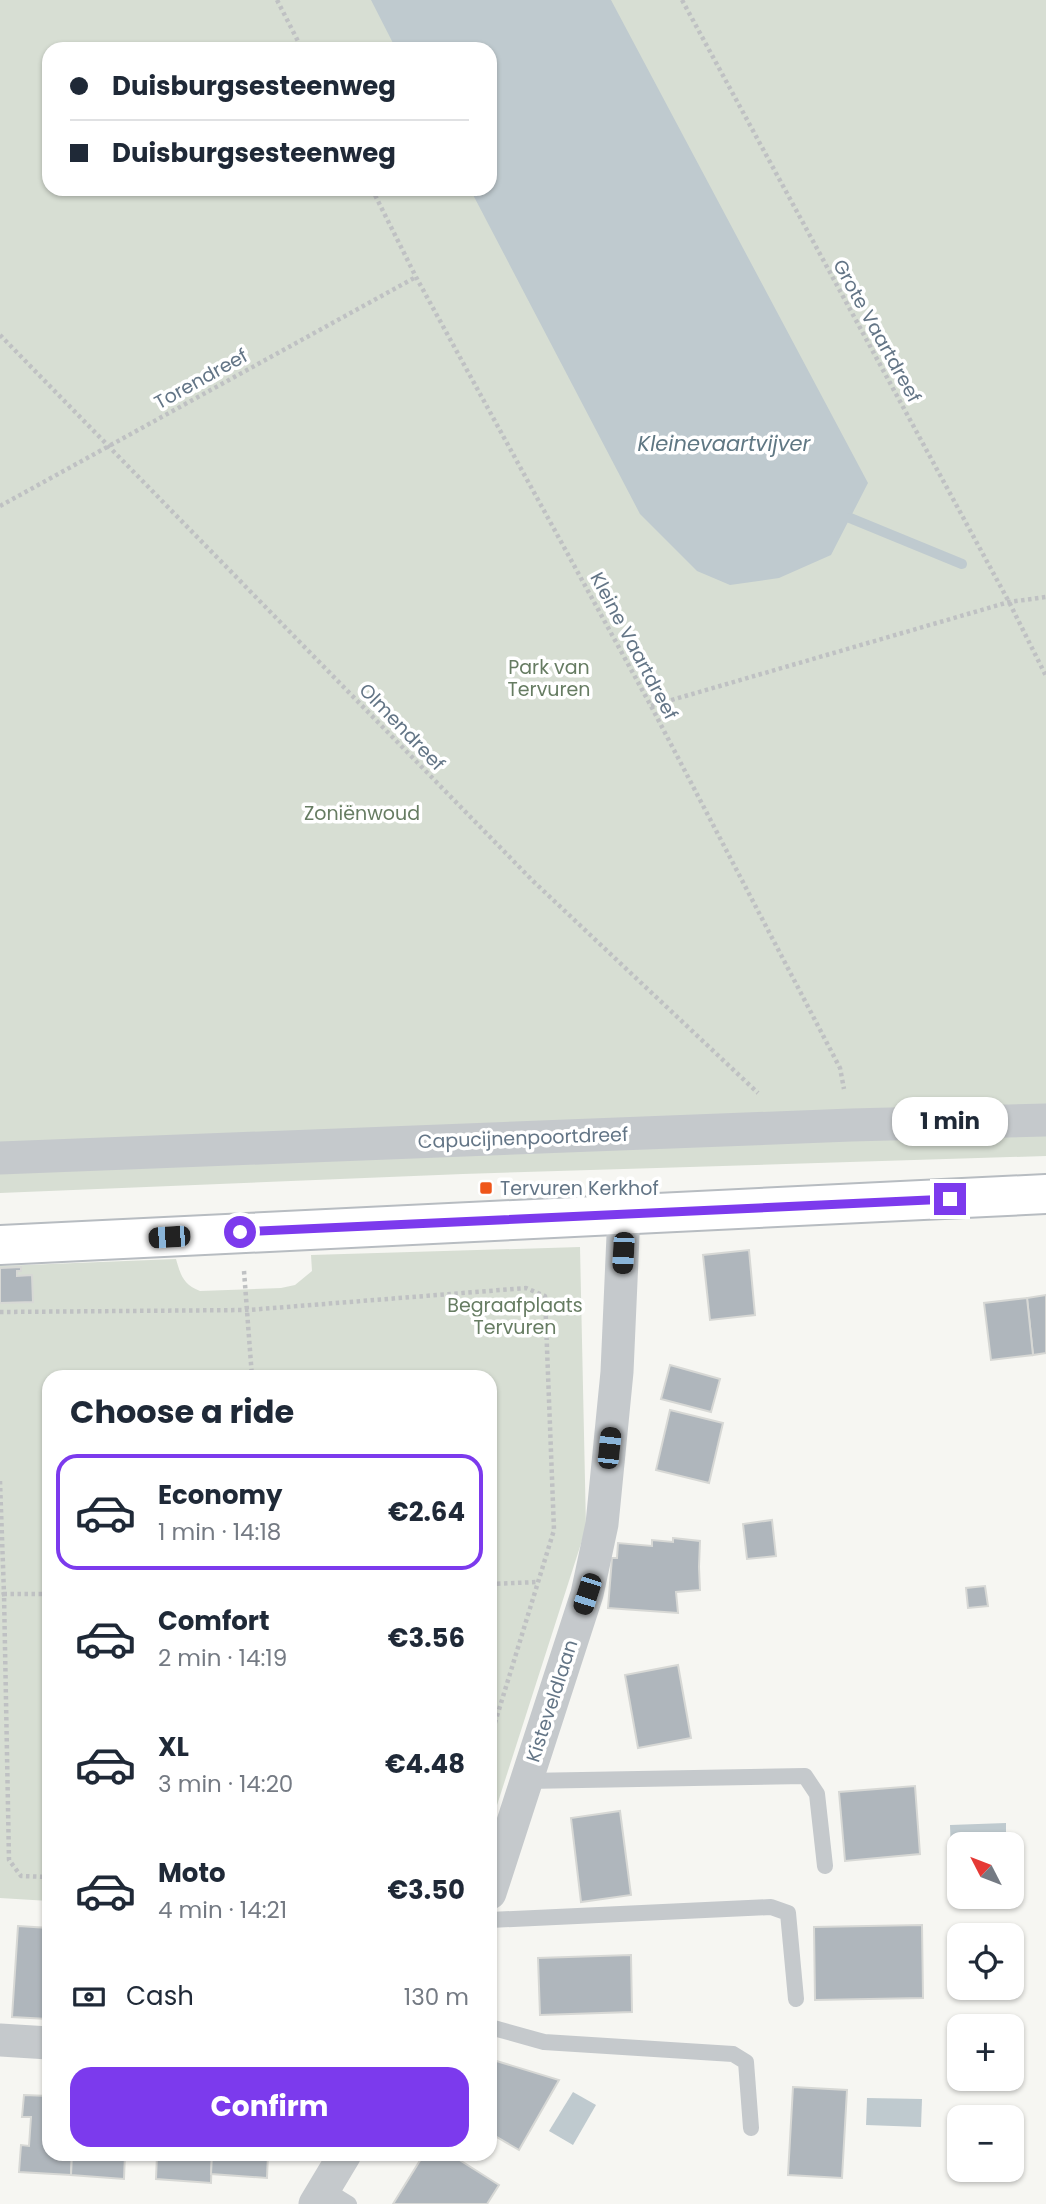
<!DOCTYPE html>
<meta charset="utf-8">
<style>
:root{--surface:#fff;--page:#f2f2f3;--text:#1f2937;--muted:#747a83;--line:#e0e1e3;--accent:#7c3aed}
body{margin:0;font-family:Poppins,sans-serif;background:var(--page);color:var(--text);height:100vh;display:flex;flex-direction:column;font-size:26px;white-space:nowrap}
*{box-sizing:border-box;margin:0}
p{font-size:23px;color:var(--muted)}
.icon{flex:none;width:38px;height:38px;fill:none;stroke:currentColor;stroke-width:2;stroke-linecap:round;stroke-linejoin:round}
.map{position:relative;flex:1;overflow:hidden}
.details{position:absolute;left:42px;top:1370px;width:455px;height:791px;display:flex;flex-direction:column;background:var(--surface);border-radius:21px;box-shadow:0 2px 5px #0004}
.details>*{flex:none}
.banner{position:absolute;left:42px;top:42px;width:455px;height:154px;border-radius:21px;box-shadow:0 2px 5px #0004;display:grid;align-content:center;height:154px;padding:0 28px;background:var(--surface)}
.needle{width:46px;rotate:312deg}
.controls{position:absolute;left:947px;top:1832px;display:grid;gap:14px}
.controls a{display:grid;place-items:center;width:77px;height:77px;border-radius:14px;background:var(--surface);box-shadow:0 2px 5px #0004;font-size:35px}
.end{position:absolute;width:32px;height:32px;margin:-16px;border:9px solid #7c3aed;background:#fff;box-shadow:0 0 0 4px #fff}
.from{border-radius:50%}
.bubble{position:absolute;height:49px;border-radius:21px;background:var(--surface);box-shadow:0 2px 5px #0004;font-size:23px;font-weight:700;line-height:49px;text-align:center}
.car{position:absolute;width:21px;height:42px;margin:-21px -10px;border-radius:9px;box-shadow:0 0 5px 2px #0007;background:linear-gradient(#222 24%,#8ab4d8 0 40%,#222 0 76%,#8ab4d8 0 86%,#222 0)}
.banner b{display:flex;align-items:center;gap:24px;height:66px;font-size:26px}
.banner b+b{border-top:2px solid var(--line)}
.banner i{width:18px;height:18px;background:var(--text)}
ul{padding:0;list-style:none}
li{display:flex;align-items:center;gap:21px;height:116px;margin:0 14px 10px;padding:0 14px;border:4px solid transparent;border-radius:21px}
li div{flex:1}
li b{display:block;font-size:26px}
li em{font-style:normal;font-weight:700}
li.current{border-color:var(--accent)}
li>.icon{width:63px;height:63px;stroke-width:1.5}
h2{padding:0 28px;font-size:32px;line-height:84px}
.pay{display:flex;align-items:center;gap:18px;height:77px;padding:0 28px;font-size:26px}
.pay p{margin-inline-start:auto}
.button{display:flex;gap:14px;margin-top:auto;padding:14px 28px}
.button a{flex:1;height:80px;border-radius:21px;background:var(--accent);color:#fff;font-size:28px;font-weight:700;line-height:80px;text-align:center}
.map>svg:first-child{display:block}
.green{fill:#d7ded3;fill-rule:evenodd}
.water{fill:#bfcacf}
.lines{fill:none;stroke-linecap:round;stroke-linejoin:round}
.stream{stroke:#bfcacf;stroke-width:10}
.building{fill:#afb6bc;stroke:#d7d8d5;stroke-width:2}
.secondary-casing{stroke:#b7bcc1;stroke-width:42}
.path{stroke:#bfc1c3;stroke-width:4.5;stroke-dasharray:3.5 3.5;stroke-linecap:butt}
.lane{stroke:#c5c9cc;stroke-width:16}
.street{stroke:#c5c9cc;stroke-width:33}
.secondary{stroke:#fff;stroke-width:38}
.route{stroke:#7c3aed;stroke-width:9}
.poi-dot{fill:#ef561a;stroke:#fff;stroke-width:2.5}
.labels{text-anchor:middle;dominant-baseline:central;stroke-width:7;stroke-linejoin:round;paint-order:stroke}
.street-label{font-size:19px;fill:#637586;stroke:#fff}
.park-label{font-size:19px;fill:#667c62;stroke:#fff}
.poi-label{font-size:19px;fill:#637586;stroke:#fff;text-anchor:start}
.water-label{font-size:21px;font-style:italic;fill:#5f7783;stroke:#fff}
</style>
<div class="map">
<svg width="1046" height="2204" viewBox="0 0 1046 2204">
<rect width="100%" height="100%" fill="#f6f6f2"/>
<!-- green -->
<g class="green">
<path d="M 0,0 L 1046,0 L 1046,1156 L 463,1174 L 0,1193 ZM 49,49 L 490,49 L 490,189 L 49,189 Z"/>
<path d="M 580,1247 L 586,1528 L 490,1827 L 490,1377 L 49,1377 L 49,1901 L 0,1898 L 0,1266 L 176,1259 C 181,1276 183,1284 200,1291 L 281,1288 L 295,1285 L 312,1271 L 311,1255 Z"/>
</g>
<!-- water -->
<g class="water">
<polygon points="371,0 611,0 868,483 831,555 779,578 730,585 697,571 640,514 470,189 490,189 490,49 396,49"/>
<polygon points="1006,1823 1006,1844 959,1844 959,1853 951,1853 950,1825"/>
<polygon points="573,2092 596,2105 573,2145 549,2131"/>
<polygon points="867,2098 922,2099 921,2127 866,2125"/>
</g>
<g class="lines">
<!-- stream -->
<polyline class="stream" points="850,518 962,564"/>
</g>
<!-- building -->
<g class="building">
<polygon points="749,1250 755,1315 710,1320 703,1255"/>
<polygon points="21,1267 21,1271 17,1271 17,1276 32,1275 33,1302 0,1303 0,1268"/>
<polygon points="1046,1295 1046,1353 1033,1355 1027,1298"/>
<polygon points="1027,1298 1033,1355 991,1360 984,1303"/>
<polygon points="670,1365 720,1379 711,1412 661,1399"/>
<polygon points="670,1410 723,1423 709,1483 656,1470"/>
<polygon points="772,1520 776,1556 747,1559 743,1524"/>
<polygon points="673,1538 700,1541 699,1567 700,1590 676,1592 678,1613 608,1608 612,1558 617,1558 618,1543 652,1546 652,1540 673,1542"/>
<polygon points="985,1586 988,1606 968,1608 966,1588"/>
<polygon points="678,1665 691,1738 638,1748 625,1675"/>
<polygon points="915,1786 920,1854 845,1861 839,1792"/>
<polygon points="620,1811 631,1895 581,1902 571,1818"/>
<polygon points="922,1925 923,1998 815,2000 814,1927"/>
<polygon points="18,1926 49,1928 48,2019 12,2017"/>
<polygon points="631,1955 632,2012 540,2015 538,1958"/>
<polygon points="490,2059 559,2080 519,2150 490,2133"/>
<polygon points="793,2087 847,2090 842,2178 788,2175"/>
<polygon points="24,2095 49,2096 49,2154 72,2154 71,2175 19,2172 21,2145 29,2146 31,2117 22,2117"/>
<polygon points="72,2154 125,2154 124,2179 71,2175"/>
<polygon points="157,2154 212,2154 211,2183 156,2179"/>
<polygon points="212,2154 268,2154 267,2178 211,2174"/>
<polygon points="424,2154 450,2154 499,2185 487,2204 393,2204"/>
</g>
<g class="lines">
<!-- secondary casing -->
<g class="secondary-casing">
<polyline id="secondary" points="0,1245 1046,1194"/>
</g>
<!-- path -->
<g class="path">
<polyline points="277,0 302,49"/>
<polyline points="682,0 1009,602 1046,676"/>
<polyline points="372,189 416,277 651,706 840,1068 844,1089"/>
<polyline points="0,335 533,881 758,1093"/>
<polyline points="0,506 416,277"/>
<polyline points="651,706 1009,602 1046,597"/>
<polyline points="244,1271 252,1377"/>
<polyline points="0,1312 248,1310 526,1288 545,1296 554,1530 490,1739"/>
<polyline points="0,1481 4,1594 0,1595"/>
<polyline points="490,1584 538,1582"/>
<polyline points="49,1594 4,1594 9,1860 21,1876 49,1877"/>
</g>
<!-- lane -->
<g class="lane">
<polyline points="526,1781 805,1776 817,1794 825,1866"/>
<polyline points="490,1920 771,1907 788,1913 796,1999"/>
<polyline points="490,2027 544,2042 733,2054 746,2062 751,2128"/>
<polyline points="323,2188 349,2204"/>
</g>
<!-- street -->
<g class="street">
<polyline points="0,1158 851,1125 1046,1120"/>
<polyline points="490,1893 587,1594 602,1524 617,1372 624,1213"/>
<polyline points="0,2040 49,2043"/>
<polyline points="315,2204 345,2154"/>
</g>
<!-- secondary -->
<use href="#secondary" class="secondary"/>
</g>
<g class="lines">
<!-- route -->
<polyline class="route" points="240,1232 950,1199"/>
</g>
<!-- markers -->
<rect class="poi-dot" x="479" y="1181" width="14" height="14" rx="3.5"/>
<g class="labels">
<!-- street labels -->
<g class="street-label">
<text transform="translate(877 331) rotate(61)">Grote Vaartdreef</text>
<text transform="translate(201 379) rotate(-29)">Torendreef</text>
<text transform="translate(634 646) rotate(62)">Kleine Vaartdreef</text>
<text transform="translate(402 727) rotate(46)">Olmendreef</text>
<text transform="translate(523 1138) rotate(-2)">Capucijnenpoortdreef</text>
<text transform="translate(552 1701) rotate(-72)">Kisteveldlaan</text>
</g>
<!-- park labels -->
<g class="park-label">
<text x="549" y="667">Park van<tspan x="549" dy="22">Tervuren</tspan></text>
<text x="362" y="813">Zoniënwoud</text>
<text x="515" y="1305">Begraafplaats<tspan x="515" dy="22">Tervuren</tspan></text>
</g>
<!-- poi labels -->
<g class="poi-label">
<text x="500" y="1188">Tervuren Kerkhof</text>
</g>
<!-- water labels -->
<g class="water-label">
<text x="724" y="443">Kleinevaartvijver</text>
</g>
</g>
</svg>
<div class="controls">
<a><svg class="needle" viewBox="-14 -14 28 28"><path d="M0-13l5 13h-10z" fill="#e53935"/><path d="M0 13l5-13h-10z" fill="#747a83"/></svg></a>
<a><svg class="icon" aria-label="locate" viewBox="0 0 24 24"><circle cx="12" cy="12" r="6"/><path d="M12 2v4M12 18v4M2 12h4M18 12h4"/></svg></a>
<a>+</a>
<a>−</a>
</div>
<i class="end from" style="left:240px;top:1232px"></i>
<i class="end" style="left:950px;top:1199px"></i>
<div class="bubble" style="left:892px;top:1097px;width:116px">1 min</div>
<i class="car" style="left:169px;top:1237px;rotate:266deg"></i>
<i class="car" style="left:623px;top:1253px;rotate:183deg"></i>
<i class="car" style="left:609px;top:1448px;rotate:6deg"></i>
<i class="car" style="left:587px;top:1594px;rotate:198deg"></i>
<div class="banner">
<b><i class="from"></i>Duisburgsesteenweg</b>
<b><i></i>Duisburgsesteenweg</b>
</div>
<section class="details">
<h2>Choose a ride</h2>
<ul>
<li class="current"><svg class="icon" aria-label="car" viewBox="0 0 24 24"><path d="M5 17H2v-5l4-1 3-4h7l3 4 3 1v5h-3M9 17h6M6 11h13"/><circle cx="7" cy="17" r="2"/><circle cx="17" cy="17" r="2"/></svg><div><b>Economy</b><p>1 min · 14:18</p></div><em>€2.64</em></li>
<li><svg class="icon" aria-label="car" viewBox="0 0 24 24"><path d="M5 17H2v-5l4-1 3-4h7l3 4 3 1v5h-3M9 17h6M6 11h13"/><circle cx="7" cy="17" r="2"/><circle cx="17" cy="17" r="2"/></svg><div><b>Comfort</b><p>2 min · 14:19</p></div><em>€3.56</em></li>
<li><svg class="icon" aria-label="car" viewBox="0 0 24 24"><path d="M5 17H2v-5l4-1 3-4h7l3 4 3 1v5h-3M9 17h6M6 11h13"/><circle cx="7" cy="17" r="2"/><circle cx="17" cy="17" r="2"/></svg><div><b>XL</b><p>3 min · 14:20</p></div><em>€4.48</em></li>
<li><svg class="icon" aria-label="car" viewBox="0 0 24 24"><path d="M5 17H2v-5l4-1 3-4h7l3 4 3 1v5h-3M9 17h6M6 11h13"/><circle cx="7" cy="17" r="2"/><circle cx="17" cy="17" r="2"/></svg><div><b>Moto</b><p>4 min · 14:21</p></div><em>€3.50</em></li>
</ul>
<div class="pay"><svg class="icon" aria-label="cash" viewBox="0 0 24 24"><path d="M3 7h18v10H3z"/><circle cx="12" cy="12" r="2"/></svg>Cash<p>130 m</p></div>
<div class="button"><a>Confirm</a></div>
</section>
</div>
